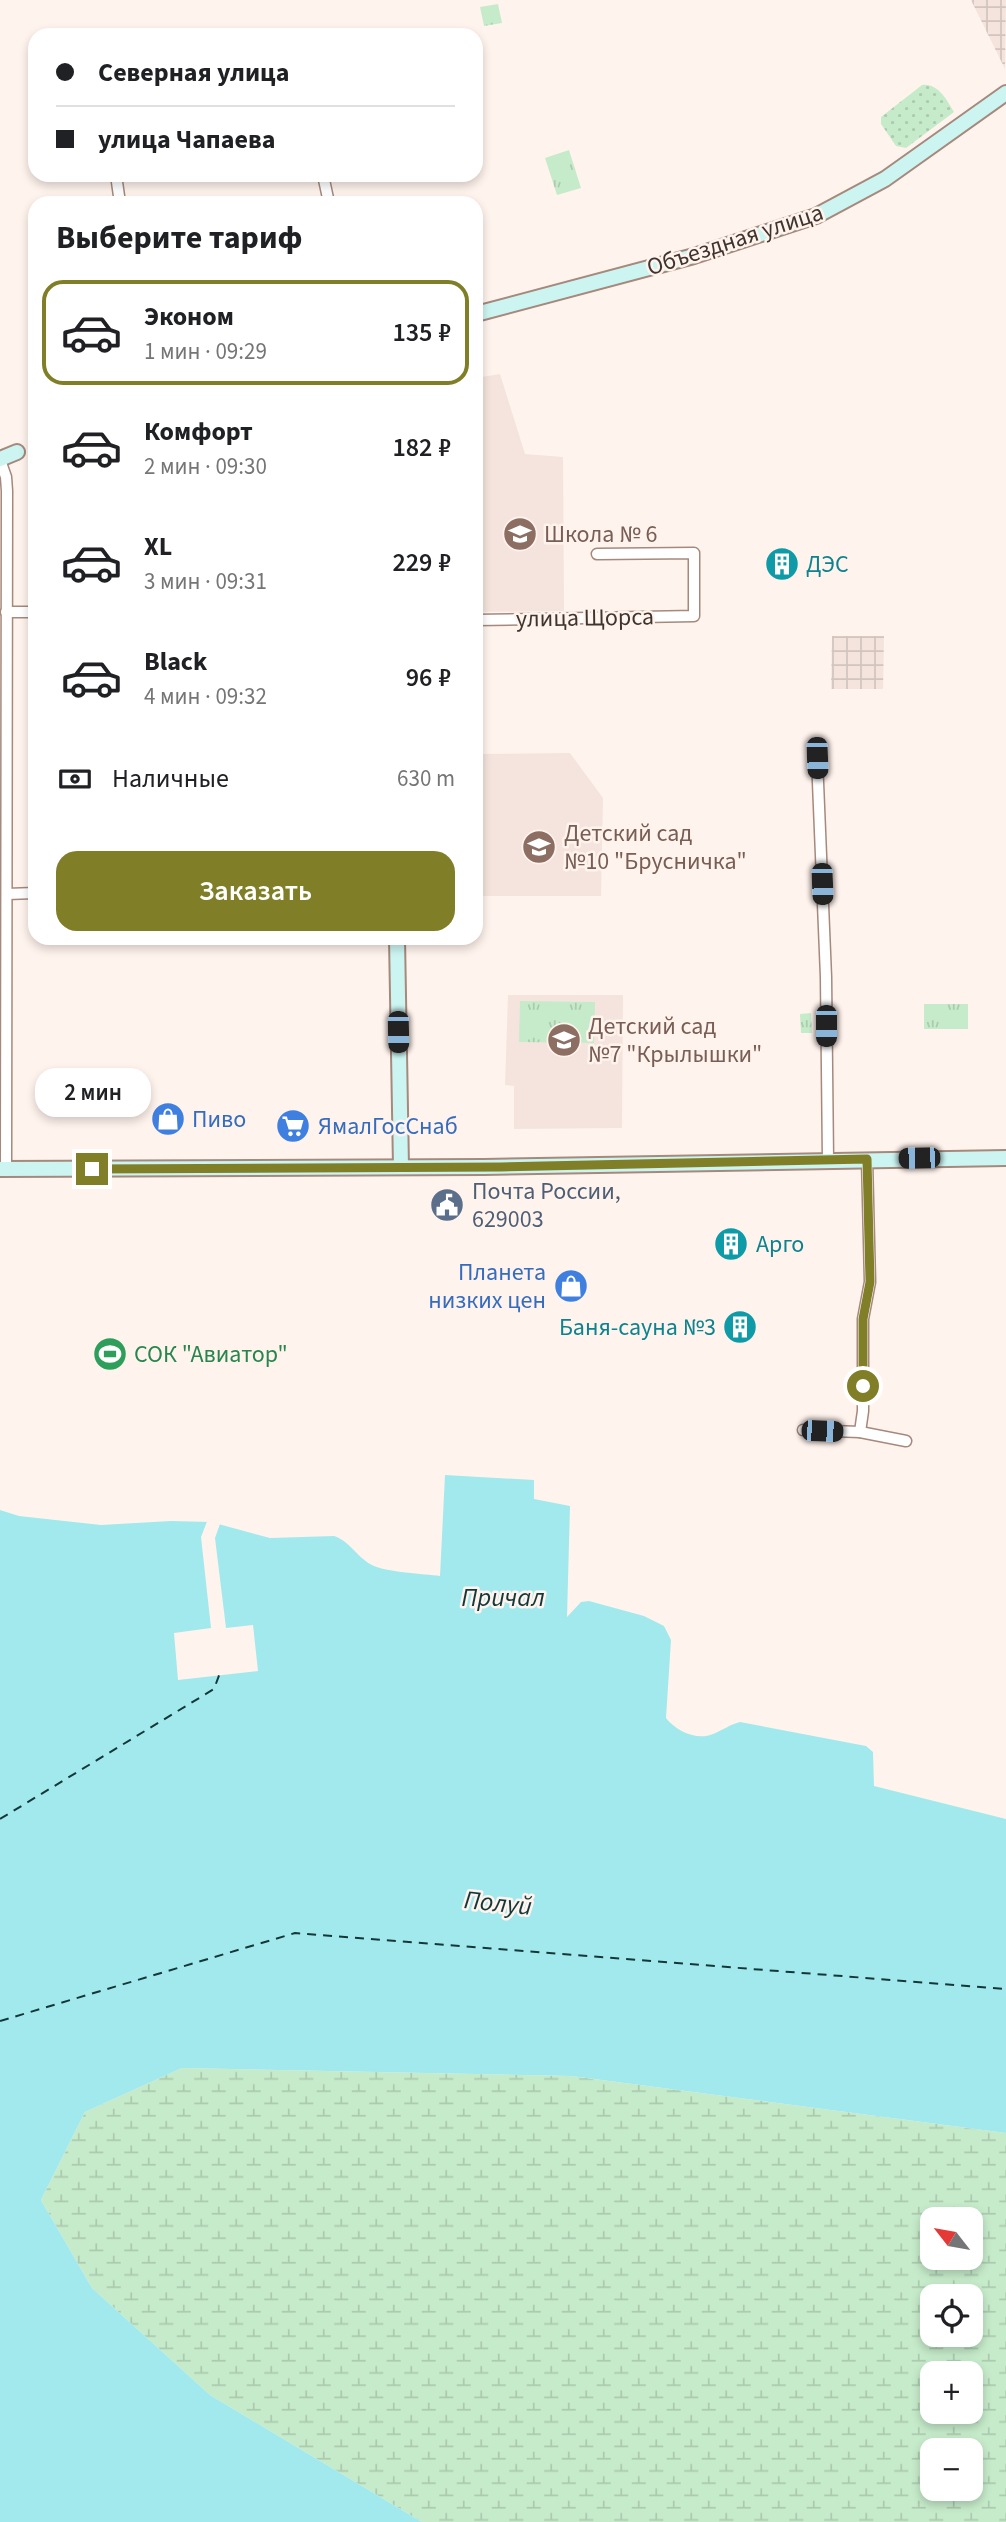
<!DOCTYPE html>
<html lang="ru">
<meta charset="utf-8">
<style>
:root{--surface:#fff;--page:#f6f6f6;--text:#202124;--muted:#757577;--line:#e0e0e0;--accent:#807f28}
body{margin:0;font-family:"Source Sans 3",sans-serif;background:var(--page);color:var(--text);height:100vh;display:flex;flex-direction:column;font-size:26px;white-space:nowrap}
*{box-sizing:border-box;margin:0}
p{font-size:23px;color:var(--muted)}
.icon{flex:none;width:38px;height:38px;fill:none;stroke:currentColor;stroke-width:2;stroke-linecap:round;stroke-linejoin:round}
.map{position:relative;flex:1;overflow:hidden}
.panel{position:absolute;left:28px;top:196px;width:455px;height:749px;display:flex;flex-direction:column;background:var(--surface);border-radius:21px;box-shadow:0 4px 10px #0003}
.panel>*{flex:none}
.hud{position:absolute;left:28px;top:28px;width:455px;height:154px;border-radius:21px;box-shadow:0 4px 10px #0003;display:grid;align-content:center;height:154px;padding:0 28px;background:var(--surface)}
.needle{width:46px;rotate:301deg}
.controls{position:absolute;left:920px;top:2207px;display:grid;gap:14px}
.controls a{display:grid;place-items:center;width:63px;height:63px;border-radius:14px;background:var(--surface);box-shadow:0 4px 10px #0003;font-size:35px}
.end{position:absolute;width:32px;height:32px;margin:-16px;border:9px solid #807f28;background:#fff;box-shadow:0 0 0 4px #fff}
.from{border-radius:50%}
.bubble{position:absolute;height:49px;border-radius:21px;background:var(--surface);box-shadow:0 4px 10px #0003;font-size:23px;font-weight:600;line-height:49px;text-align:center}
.car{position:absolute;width:21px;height:42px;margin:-21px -10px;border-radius:9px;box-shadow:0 0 5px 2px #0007;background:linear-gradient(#222 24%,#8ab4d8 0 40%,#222 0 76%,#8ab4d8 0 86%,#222 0)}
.hud b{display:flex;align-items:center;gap:24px;height:66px;font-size:26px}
.hud b+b{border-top:2px solid var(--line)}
.hud i{width:18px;height:18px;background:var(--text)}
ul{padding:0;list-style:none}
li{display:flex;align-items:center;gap:21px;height:105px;margin:0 14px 10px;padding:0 14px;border:4px solid transparent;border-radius:21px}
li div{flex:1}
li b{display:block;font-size:26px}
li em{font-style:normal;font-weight:600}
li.current{border-color:var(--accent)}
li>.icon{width:63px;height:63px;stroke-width:1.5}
h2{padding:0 28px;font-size:32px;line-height:84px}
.pay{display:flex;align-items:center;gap:18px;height:77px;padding:0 28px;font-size:26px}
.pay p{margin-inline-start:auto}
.action{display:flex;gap:14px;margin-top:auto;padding:14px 28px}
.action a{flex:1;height:80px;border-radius:21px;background:var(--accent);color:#fff;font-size:28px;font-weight:600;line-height:80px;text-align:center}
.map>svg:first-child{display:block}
.built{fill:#f4e4dd}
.industrial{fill:url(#industrial-grid)}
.grass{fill:url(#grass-dots)}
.wetland{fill:url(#wetland-marsh);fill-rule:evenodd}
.park{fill:url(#park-tufts)}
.water{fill:#a2e9ee}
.pier{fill:#fff3ed}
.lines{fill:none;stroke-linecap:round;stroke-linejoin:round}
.ferry{stroke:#14383a;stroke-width:2;stroke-dasharray:9 7;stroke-linecap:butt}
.street-casing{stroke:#a5897d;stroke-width:13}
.secondary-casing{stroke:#a5897d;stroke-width:18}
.street{stroke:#fff;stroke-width:10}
.secondary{stroke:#ccf5f2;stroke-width:14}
.route{stroke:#807f28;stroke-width:9}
.labels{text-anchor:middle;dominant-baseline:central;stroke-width:5;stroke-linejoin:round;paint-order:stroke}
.street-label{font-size:24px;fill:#40342f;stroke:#fff3ed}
.education-label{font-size:24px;fill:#785e54;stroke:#fff3ed;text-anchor:start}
.culture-label{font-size:24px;fill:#0d838f;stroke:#fff3ed;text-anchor:start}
.shop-label{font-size:24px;fill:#366cbe;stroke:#fff3ed;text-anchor:start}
.service-label{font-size:24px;fill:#4e5e75;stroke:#fff3ed;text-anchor:start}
.leisure-label{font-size:24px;fill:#27864d;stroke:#fff3ed;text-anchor:start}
.water-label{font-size:26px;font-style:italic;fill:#14383a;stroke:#fff3ed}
</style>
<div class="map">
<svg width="1006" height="2522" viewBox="0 0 1006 2522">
<defs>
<pattern id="industrial-grid" width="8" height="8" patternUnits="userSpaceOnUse" patternTransform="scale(1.75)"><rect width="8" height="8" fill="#f4e4dd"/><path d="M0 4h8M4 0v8" fill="none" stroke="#d2c4be"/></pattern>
<pattern id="grass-dots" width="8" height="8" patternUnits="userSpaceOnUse" patternTransform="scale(1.75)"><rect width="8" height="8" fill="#c6ebca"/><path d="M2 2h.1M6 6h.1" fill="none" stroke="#abcaae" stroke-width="1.8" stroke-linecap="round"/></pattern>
<pattern id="wetland-marsh" width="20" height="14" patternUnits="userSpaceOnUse" patternTransform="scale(1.75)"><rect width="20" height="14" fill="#c6ebca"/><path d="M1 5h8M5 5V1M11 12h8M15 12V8" fill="none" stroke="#abcaae"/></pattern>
<pattern id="park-tufts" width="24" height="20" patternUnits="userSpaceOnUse" patternTransform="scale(1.75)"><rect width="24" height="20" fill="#c6ebca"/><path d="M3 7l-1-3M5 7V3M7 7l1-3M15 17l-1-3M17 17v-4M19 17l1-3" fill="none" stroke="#abcaae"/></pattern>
</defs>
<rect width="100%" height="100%" fill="#fff3ed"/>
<!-- built -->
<g class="built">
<polygon points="500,374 525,454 563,457 564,611 476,612 476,378"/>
<polygon points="570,753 603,798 601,896 476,896 476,754"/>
<polygon points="508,995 623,995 622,1128 514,1129 514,1086 505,1085"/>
</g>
<!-- industrial -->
<g class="industrial">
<polygon points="971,0 1006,0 1005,69"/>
<polygon points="832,636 884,636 883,689 831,689"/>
</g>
<!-- grass -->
<path class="grass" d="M 922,85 C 938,83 947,100 954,112 L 906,148 L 896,146 L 881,124 L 881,117 Z"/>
<!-- wetland -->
<path class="wetland" d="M 182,2068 L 571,2076 L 1006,2133 L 1006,2522 L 422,2522 L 210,2395 L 92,2288 L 41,2200 L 85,2112 ZM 933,2219 L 971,2219 L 971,2258 L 933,2258 ZM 933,2296 L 971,2296 L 971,2334 L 933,2334 ZM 933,2373 L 971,2373 L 971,2412 L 933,2412 ZM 933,2450 L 971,2450 L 971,2488 L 933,2488 Z"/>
<!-- park -->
<g class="park">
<polygon points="498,4 502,23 484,26 480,7"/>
<polygon points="569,150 581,188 557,195 545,158"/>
<polygon points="520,1001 595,1002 594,1043 519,1042"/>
<rect x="924" y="1004" width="44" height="25"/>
<polygon points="811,1013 812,1033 801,1033 800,1014"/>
</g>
<!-- water -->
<path class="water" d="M 445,1475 L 534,1480 L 534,1499 L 570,1506 L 567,1617 L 581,1602 L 589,1601 L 644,1616 L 664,1626 L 671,1640 L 666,1718 C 676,1731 697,1741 713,1734 C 723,1730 729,1725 740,1722 L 866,1746 L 873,1752 L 874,1786 L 1006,1819 L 1006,2133 L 571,2076 L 182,2068 L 85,2112 L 41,2200 L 92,2288 L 210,2395 L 422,2522 L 0,2522 L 0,1510 L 19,1516 L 101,1525 L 171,1521 L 211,1522 L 270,1538 L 334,1536 C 350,1541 358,1559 374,1566 C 387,1572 424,1574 440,1576 Z"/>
<!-- pier -->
<polygon class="pier" points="208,1519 221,1521 215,1538 226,1628 253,1625 258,1671 178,1680 174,1633 211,1628 201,1537"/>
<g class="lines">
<!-- ferry -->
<g class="ferry">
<polyline points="0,1819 214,1689 221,1670"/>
<polyline points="0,2021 295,1933 1006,1989"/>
</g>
<!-- street casing -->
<g class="street-casing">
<g id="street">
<polyline points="116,175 120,203"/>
<polyline points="323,175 329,203"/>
<polyline points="0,460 6,477 7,491 6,1169"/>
<polyline points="6,612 35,612"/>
<polyline points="476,620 694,616 694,553 597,554"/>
<polyline points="817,758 826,977 828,1160"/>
<polyline points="7,894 35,893"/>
<polyline points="803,1430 860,1432 906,1441"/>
<polyline points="860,1432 863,1411 863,1319 870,1282 867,1159"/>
</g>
</g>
<!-- secondary casing -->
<g class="secondary-casing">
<g id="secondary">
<polyline points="476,314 694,256 816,216 885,179 1006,93"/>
<polyline points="0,459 17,452"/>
<polyline points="397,938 401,1167"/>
<polyline points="0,1169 484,1167 1006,1158"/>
</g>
</g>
<!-- street -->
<use href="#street" class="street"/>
<!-- secondary -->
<use href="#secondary" class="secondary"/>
</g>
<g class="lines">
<!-- route -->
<polyline class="route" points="92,1169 501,1167 867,1159 870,1282 863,1319 863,1386"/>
</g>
<!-- icons -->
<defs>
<g id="school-disc" transform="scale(1.75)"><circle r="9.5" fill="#8d6e63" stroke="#fff3ed"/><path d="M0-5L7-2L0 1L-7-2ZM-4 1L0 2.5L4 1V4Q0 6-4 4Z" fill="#fff"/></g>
<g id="building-disc" transform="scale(1.75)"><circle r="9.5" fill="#0f9aa8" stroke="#fff3ed"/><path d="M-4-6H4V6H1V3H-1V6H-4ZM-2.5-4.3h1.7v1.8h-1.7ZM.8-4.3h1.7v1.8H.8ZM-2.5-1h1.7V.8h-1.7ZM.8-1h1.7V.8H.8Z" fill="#fff"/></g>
<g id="shop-disc" transform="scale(1.75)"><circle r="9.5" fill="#3f7fe0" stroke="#fff3ed"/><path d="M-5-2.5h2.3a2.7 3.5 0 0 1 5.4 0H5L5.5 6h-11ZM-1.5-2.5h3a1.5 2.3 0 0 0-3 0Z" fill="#fff"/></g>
<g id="supermarket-disc" transform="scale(1.75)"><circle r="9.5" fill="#3f7fe0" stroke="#fff3ed"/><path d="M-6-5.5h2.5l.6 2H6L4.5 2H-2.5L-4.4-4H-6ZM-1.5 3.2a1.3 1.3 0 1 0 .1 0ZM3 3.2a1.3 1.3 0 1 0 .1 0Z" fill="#fff"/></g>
<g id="civic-disc" transform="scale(1.75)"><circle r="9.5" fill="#5c6f8a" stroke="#fff3ed"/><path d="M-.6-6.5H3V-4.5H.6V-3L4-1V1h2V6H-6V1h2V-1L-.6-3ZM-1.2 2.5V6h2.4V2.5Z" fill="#fff"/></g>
<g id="stadium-disc" transform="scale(1.75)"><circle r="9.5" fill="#2e9e5b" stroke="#fff3ed"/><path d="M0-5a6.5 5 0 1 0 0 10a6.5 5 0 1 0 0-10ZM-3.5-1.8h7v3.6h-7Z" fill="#fff"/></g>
</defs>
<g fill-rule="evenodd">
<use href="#school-disc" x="520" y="534"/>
<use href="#building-disc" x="782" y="564"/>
<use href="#school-disc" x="539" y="847"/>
<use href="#school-disc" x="564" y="1040"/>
<use href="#shop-disc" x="168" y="1119"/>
<use href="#supermarket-disc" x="293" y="1126"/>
<use href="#civic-disc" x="447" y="1205"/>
<use href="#building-disc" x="731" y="1244"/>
<use href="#shop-disc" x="571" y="1286"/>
<use href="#building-disc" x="740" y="1327"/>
<use href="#stadium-disc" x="110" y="1354"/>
</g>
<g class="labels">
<!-- street labels -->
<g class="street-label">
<text transform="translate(735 240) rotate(-18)">Объездная улица</text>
<text transform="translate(585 618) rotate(-1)">улица Щорса</text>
</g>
<!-- education labels -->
<g class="education-label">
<text x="544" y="534">Школа № 6</text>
<text x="564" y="833">Детский сад<tspan x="564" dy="28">№10 "Брусничка"</tspan></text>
<text x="588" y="1026">Детский сад<tspan x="588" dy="28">№7 "Крылышки"</tspan></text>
</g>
<!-- culture labels -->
<g class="culture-label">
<text x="806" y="564">ДЭС</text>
<text x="756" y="1244">Арго</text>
<text x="716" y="1327" text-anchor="end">Баня-сауна №3</text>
</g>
<!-- shop labels -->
<g class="shop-label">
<text x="192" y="1119">Пиво</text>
<text x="318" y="1126">ЯмалГосСнаб</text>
<text x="546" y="1272" text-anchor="end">Планета<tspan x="546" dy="28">низких цен</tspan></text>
</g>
<!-- service labels -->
<g class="service-label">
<text x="472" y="1191">Почта России,<tspan x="472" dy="28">629003</tspan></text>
</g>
<!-- leisure labels -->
<g class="leisure-label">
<text x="134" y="1354">СОК "Авиатор"</text>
</g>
<!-- water labels -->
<g class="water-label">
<text x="503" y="1597">Причал</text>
<text transform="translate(498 1903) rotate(6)">Полуй</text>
</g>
</g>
</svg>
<div class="controls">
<a><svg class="needle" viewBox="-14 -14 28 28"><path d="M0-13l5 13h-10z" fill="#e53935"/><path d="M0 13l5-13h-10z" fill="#757577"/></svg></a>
<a><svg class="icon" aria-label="locate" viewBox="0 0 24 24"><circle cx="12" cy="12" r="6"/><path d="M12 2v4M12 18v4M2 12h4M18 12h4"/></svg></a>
<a>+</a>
<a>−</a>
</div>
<i class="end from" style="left:863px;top:1386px"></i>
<i class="end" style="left:92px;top:1169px"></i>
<div class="bubble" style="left:35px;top:1068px;width:116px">2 мин</div>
<i class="car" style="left:817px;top:758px;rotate:178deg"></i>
<i class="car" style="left:822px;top:884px;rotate:178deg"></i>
<i class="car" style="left:826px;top:1026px;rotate:180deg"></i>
<i class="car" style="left:398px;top:1032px;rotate:179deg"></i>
<i class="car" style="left:919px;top:1158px;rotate:269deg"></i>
<i class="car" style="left:822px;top:1431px;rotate:92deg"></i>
<div class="hud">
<b><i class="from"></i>Северная улица</b>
<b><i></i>улица Чапаева</b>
</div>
<section class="panel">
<h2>Выберите тариф</h2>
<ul>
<li class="current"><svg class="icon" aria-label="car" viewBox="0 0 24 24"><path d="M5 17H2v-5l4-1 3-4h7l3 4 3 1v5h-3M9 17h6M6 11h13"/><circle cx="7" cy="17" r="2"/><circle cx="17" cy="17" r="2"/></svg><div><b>Эконом</b><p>1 мин · 09:29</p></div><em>135 ₽</em></li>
<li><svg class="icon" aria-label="car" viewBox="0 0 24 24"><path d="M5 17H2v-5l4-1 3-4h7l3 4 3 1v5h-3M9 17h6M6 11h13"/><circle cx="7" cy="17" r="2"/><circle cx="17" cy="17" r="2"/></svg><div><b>Комфорт</b><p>2 мин · 09:30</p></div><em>182 ₽</em></li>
<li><svg class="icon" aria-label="car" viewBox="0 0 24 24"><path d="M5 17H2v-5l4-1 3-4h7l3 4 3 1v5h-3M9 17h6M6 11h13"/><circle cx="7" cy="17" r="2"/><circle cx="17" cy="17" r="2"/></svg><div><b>XL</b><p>3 мин · 09:31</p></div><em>229 ₽</em></li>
<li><svg class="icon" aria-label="car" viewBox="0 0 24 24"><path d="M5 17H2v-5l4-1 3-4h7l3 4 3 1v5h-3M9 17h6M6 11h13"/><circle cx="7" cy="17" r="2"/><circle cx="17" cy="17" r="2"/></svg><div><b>Black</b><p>4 мин · 09:32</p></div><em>96 ₽</em></li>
</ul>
<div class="pay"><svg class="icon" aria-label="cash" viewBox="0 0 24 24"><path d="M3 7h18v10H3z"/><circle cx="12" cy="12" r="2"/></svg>Наличные<p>630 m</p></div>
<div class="action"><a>Заказать</a></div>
</section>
</div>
